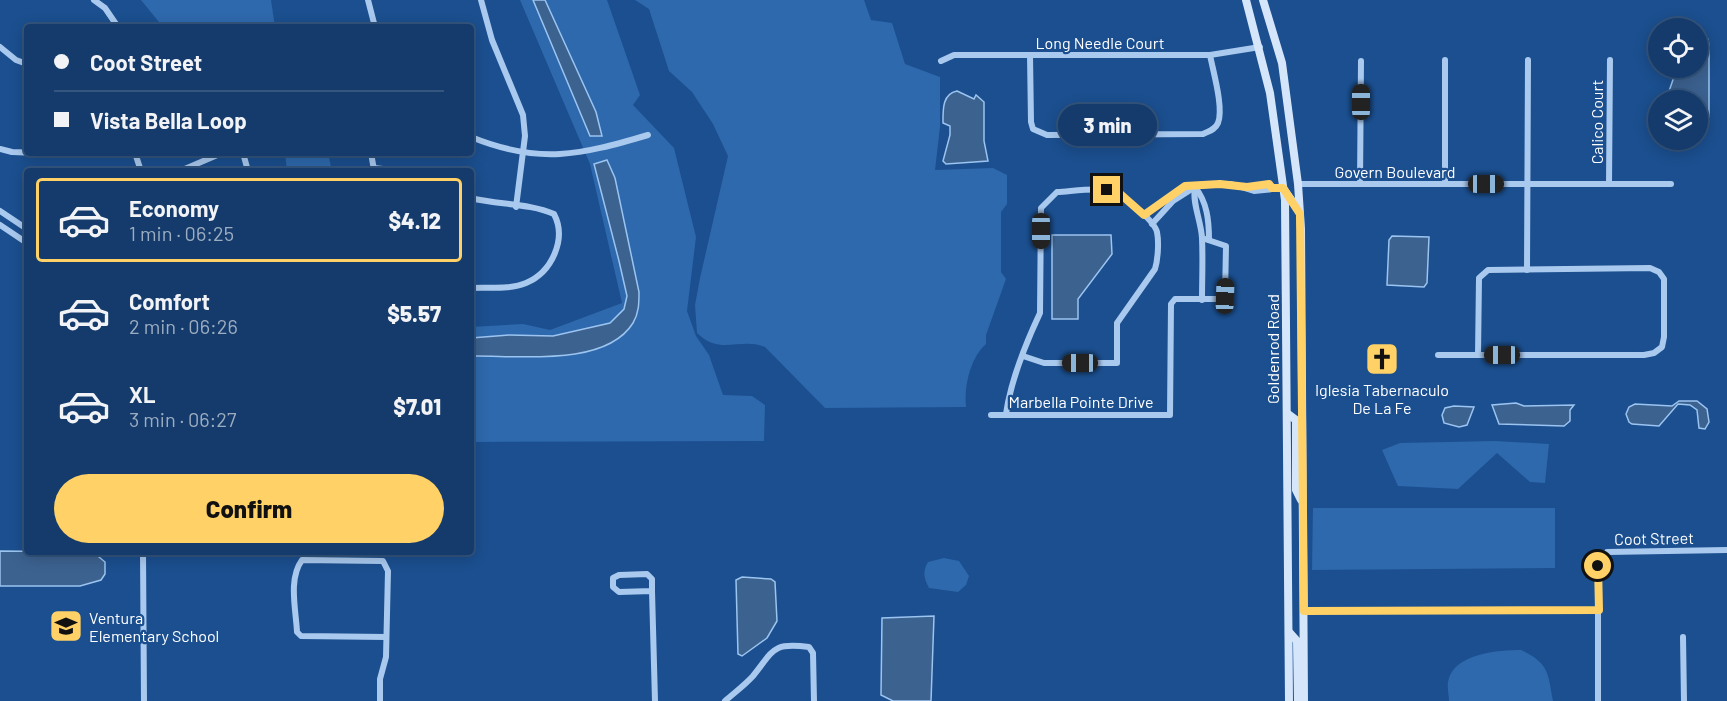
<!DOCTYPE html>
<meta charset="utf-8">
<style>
:root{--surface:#143b6b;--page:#214673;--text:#f1f3f6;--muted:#9dadc1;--line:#33557e;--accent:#ffd166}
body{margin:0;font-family:Barlow,sans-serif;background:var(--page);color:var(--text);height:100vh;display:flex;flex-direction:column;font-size:22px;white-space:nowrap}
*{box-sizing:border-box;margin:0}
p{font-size:20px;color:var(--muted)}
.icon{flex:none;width:33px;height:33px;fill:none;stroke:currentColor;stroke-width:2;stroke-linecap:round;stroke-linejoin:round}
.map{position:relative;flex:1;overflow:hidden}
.details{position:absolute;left:24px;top:168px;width:450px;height:387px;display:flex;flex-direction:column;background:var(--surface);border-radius:6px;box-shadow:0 3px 15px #0003,0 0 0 2px var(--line)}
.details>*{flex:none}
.banner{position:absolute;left:24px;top:24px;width:450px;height:132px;border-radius:6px;box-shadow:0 3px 15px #0003,0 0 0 2px var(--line);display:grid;align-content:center;height:132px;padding:0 30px;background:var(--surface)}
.controls{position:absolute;left:1648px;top:18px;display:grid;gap:12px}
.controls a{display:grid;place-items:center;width:60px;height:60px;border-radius:50%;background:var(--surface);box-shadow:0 3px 15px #0003,0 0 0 2px var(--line);font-size:30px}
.end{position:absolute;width:27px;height:27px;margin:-14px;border:8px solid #ffd166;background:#111;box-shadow:0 0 0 3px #111}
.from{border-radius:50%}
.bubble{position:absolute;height:42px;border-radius:21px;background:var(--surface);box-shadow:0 3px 15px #0003,0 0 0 2px var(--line);font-size:20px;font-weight:800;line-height:42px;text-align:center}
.car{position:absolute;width:18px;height:36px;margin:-18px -9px;border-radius:8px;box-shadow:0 0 4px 2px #0007;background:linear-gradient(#222 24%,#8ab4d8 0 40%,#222 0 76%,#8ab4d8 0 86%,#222 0)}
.banner b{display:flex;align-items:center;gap:21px;height:57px;font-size:22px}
.banner b+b{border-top:2px solid var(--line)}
.banner i{width:15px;height:15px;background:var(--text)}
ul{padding:10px 0 0;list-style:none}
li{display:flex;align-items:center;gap:18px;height:84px;margin:0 12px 9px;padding:0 18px;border:3px solid transparent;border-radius:6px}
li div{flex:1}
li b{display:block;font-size:22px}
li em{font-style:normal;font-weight:800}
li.selected{border-color:var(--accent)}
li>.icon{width:54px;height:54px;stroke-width:1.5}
.action{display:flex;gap:12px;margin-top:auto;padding:12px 30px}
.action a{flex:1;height:69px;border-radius:36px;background:var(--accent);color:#111;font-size:24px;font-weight:800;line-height:69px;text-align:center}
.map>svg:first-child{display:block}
.green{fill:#2e69ad}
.water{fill:#3c6290;stroke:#9cc4f0;stroke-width:1.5}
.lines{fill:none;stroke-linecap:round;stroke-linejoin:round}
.minor{stroke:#a9c9ee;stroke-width:6}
.secondary{stroke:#d6e6fa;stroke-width:8}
.route{stroke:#ffd166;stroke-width:8}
.labels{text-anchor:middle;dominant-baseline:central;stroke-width:4.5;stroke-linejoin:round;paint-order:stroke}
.street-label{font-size:16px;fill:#fff;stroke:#1b4f8f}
.poi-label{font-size:16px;fill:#fff;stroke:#1b4f8f}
</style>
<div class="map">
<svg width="1727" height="701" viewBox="0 0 1727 701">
<rect width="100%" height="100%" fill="#1b4f8f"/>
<!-- green -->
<g class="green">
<polygon points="141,0 271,0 275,27 163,27"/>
<polygon points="520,0 607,0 640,95 633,105 674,148 696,237 687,311 696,336 709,355 723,395 752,396 765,405 764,441 471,442 471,327 523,324 550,330 622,303 590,164"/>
<path d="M 635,0 L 864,0 L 871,20 L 892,23 L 905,64 L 940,77 L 940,127 L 935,170 L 993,168 L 1007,175 L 1007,204 L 1001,212 L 1001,272 L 1006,279 L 986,335 L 986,344 C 970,358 964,387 966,407 L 825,408 L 765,347 C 740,337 720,356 697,333 L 695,305 L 700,278 L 728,156 L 713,124 L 692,92 L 669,71 L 649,9 Z"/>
<polygon points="285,153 328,153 332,171 287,171"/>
<polygon points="1495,441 1549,444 1545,483 1530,482 1497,453 1458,489 1398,486 1382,450 1400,443"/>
<polygon points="1313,508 1555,508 1555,568 1312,570"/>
<path d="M 944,558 L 959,561 L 969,576 L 966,585 L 958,592 L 929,588 C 924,578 922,572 928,562 Z"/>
<path d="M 1521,650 C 1549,663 1548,673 1553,701 L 1449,701 C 1449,695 1447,688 1448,682 C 1453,653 1499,650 1521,650 Z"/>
</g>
<!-- water -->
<g class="water">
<polygon points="533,0 545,0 596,112 602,136 590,136"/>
<polygon points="1698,29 1708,39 1709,45 1709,117 1705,122 1698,121 1698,100 1666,100 1677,68 1698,68"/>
<path d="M 957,91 L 974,99 L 976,95 L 984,102 L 984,141 L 988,161 L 946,164 L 943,161 L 950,135 L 950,126 L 943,123 C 943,110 942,94 957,91 Z"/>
<path d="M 607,160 L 615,178 L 639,292 C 639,303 639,313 633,323 C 605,368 515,355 471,356 L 471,338 L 509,335 L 553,336 L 610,323 L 624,309 L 627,296 L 619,261 L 594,164 Z"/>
<polygon points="1052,235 1111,235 1112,254 1078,299 1078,319 1052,319"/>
<polygon points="1392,236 1429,237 1427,283 1424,287 1387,285 1389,240"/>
<polygon points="1679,401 1697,401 1707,409 1709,422 1705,429 1699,428 1697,410 1690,405 1678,404 1659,426 1632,424 1629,422 1626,414 1629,407 1635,404 1672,406"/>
<polygon points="1516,403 1524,406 1574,405 1570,410 1570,421 1564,426 1499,424 1492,405"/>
<polygon points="1454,406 1474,407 1467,425 1459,427 1444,423 1442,415 1445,408"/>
<polygon points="0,551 93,552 105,562 105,574 101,580 80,586 0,586"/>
<polygon points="742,577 771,579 775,582 777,621 767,638 742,656 738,654 736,580"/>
<polygon points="934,616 931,701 893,701 881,695 882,618"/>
</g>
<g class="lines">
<!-- minor -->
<g class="minor">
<polyline points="94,0 105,8 118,27"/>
<polyline points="368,0 375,27"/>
<polyline points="481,0 492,40 523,115 525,136 516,207"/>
<polyline points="0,47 16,60 27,64"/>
<path d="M 1030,55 L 1031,122 L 1033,129 L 1047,135 L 1203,134 C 1209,131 1215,130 1218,123 C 1224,108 1213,71 1210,55"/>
<polyline points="941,61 954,55 1210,55 1260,47"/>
<path d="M 471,137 C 540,165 580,155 648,135"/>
<polyline points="0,149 12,152 38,153"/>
<polyline points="135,153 141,171"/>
<polyline points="243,153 248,171"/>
<polyline points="371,153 374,170"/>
<polyline points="374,168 401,171"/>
<polyline points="180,171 222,153"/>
<polyline points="1298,184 1671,184"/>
<polyline points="1360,184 1361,61"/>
<polyline points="1445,184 1445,60"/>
<polyline points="1609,184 1610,60"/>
<path d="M 1195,187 C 1192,204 1201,220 1202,238 C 1203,259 1202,280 1202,300"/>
<path d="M 1195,187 C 1207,202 1209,220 1209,240"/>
<polyline points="1247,187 1269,184 1272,188"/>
<path d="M 471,198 C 498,205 529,203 554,214 C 567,239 552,272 526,283 C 510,290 488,287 471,288"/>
<polyline points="0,211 27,229"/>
<polyline points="1144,215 1185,186 1231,184 1254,191 1283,188"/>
<polyline points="1152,224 1173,201 1195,187"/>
<polyline points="0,225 27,243"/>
<polyline points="1527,270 1528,60"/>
<polyline points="1438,355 1644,355 1654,353 1662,347 1664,337 1664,279 1659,272 1650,268 1488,270 1479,278 1478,355"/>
<path d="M 1006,414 C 1011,379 1025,345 1040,313 L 1041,208 L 1057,192 C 1073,191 1092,188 1108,190 C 1120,192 1154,220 1157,232 C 1159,242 1158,259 1155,269 L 1117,323 L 1117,363 L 1044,363 L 1023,356"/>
<polyline points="991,415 1170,415 1171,304 1175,299 1223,299 1225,296 1226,246 1202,238"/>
<polyline points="143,552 144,701"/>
<polyline points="652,591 619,592 613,587 613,578 619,575 647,574 652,579 652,591 655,701"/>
<polyline points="1304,611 1599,610"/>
<polyline points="1683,637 1684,701"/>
<path d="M 380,701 L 380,679 L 386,657 L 388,571 L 383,561 L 302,560 C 288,579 296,610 297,632 L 301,636 L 386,637"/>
<path d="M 725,701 C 734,693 745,685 753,676 C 774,650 772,642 809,647 L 813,653 L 814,701"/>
<polyline points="1598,701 1598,566 1607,552 1727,550"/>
</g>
<!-- secondary -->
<g class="secondary">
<polyline points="1246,0 1270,93 1285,200 1289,701"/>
<polyline points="1263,0 1282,63 1298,184 1301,229 1304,701"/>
<polyline points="1283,188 1299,211"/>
<polyline points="1288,414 1296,420 1296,490 1301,500"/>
<polyline points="1289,632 1297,641 1298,701"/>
</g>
</g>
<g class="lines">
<!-- route -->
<polyline class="route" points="1107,190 1118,192 1144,215 1185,186 1220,184 1247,187 1269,184 1272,188 1283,188 1300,214 1304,611 1599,610 1598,566"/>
</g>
<!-- icons -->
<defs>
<g id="church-square" transform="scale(1.725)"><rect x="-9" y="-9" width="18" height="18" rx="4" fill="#ffd166" stroke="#1b4f8f"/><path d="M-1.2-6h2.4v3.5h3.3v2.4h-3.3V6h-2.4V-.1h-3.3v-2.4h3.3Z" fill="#111"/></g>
<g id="school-square" transform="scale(1.725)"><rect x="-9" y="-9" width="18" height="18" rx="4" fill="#ffd166" stroke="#1b4f8f"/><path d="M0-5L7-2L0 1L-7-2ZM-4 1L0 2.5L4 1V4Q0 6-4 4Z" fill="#111"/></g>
</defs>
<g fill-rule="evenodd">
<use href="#church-square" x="1382" y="359"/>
<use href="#school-square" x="66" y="626"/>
</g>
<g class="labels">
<!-- street labels -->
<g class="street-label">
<text x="1100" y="42">Long Needle Court</text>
<text transform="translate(1596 122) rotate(-90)">Calico Court</text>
<text x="1395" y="171">Govern Boulevard</text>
<text transform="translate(1272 349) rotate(-90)">Goldenrod Road</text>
<text x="1081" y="401">Marbella Pointe Drive</text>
<text transform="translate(1654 538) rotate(-1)">Coot Street</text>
</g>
<!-- poi labels -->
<g class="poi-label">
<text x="1382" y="389">Iglesia Tabernaculo<tspan x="1382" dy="18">De La Fe</tspan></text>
<text x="89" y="617" text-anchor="start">Ventura<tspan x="89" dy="18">Elementary School</tspan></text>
</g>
</g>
</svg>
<div class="controls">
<a><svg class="icon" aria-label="locate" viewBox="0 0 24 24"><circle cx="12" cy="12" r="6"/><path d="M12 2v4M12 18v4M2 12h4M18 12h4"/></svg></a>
<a><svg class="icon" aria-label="layers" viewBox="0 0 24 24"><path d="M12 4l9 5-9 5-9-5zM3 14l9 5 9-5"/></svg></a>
</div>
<i class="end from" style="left:1598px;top:566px"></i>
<i class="end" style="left:1107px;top:190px"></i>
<div class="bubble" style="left:1058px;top:104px;width:99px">3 min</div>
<i class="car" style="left:1361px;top:102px;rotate:0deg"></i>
<i class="car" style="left:1486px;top:184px;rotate:90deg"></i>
<i class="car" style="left:1041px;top:231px;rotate:180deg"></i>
<i class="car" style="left:1225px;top:296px;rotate:2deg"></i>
<i class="car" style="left:1502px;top:355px;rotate:270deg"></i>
<i class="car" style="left:1080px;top:363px;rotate:270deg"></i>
<div class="banner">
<b><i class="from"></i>Coot Street</b>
<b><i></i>Vista Bella Loop</b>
</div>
<section class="details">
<ul>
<li class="selected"><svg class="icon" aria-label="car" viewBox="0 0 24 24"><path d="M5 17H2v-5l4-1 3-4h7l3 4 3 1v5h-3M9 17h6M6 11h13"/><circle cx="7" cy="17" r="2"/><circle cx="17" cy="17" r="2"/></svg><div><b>Economy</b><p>1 min · 06:25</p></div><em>$4.12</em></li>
<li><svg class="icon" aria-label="car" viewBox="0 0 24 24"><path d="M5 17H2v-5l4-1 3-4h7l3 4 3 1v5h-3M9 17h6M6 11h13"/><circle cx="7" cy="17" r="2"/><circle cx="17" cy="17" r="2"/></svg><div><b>Comfort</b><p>2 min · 06:26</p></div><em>$5.57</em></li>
<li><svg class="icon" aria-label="car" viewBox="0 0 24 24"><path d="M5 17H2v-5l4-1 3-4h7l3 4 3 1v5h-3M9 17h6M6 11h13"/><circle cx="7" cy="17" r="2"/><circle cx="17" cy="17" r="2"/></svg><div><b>XL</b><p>3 min · 06:27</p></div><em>$7.01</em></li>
</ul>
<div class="action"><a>Confirm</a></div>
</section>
</div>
